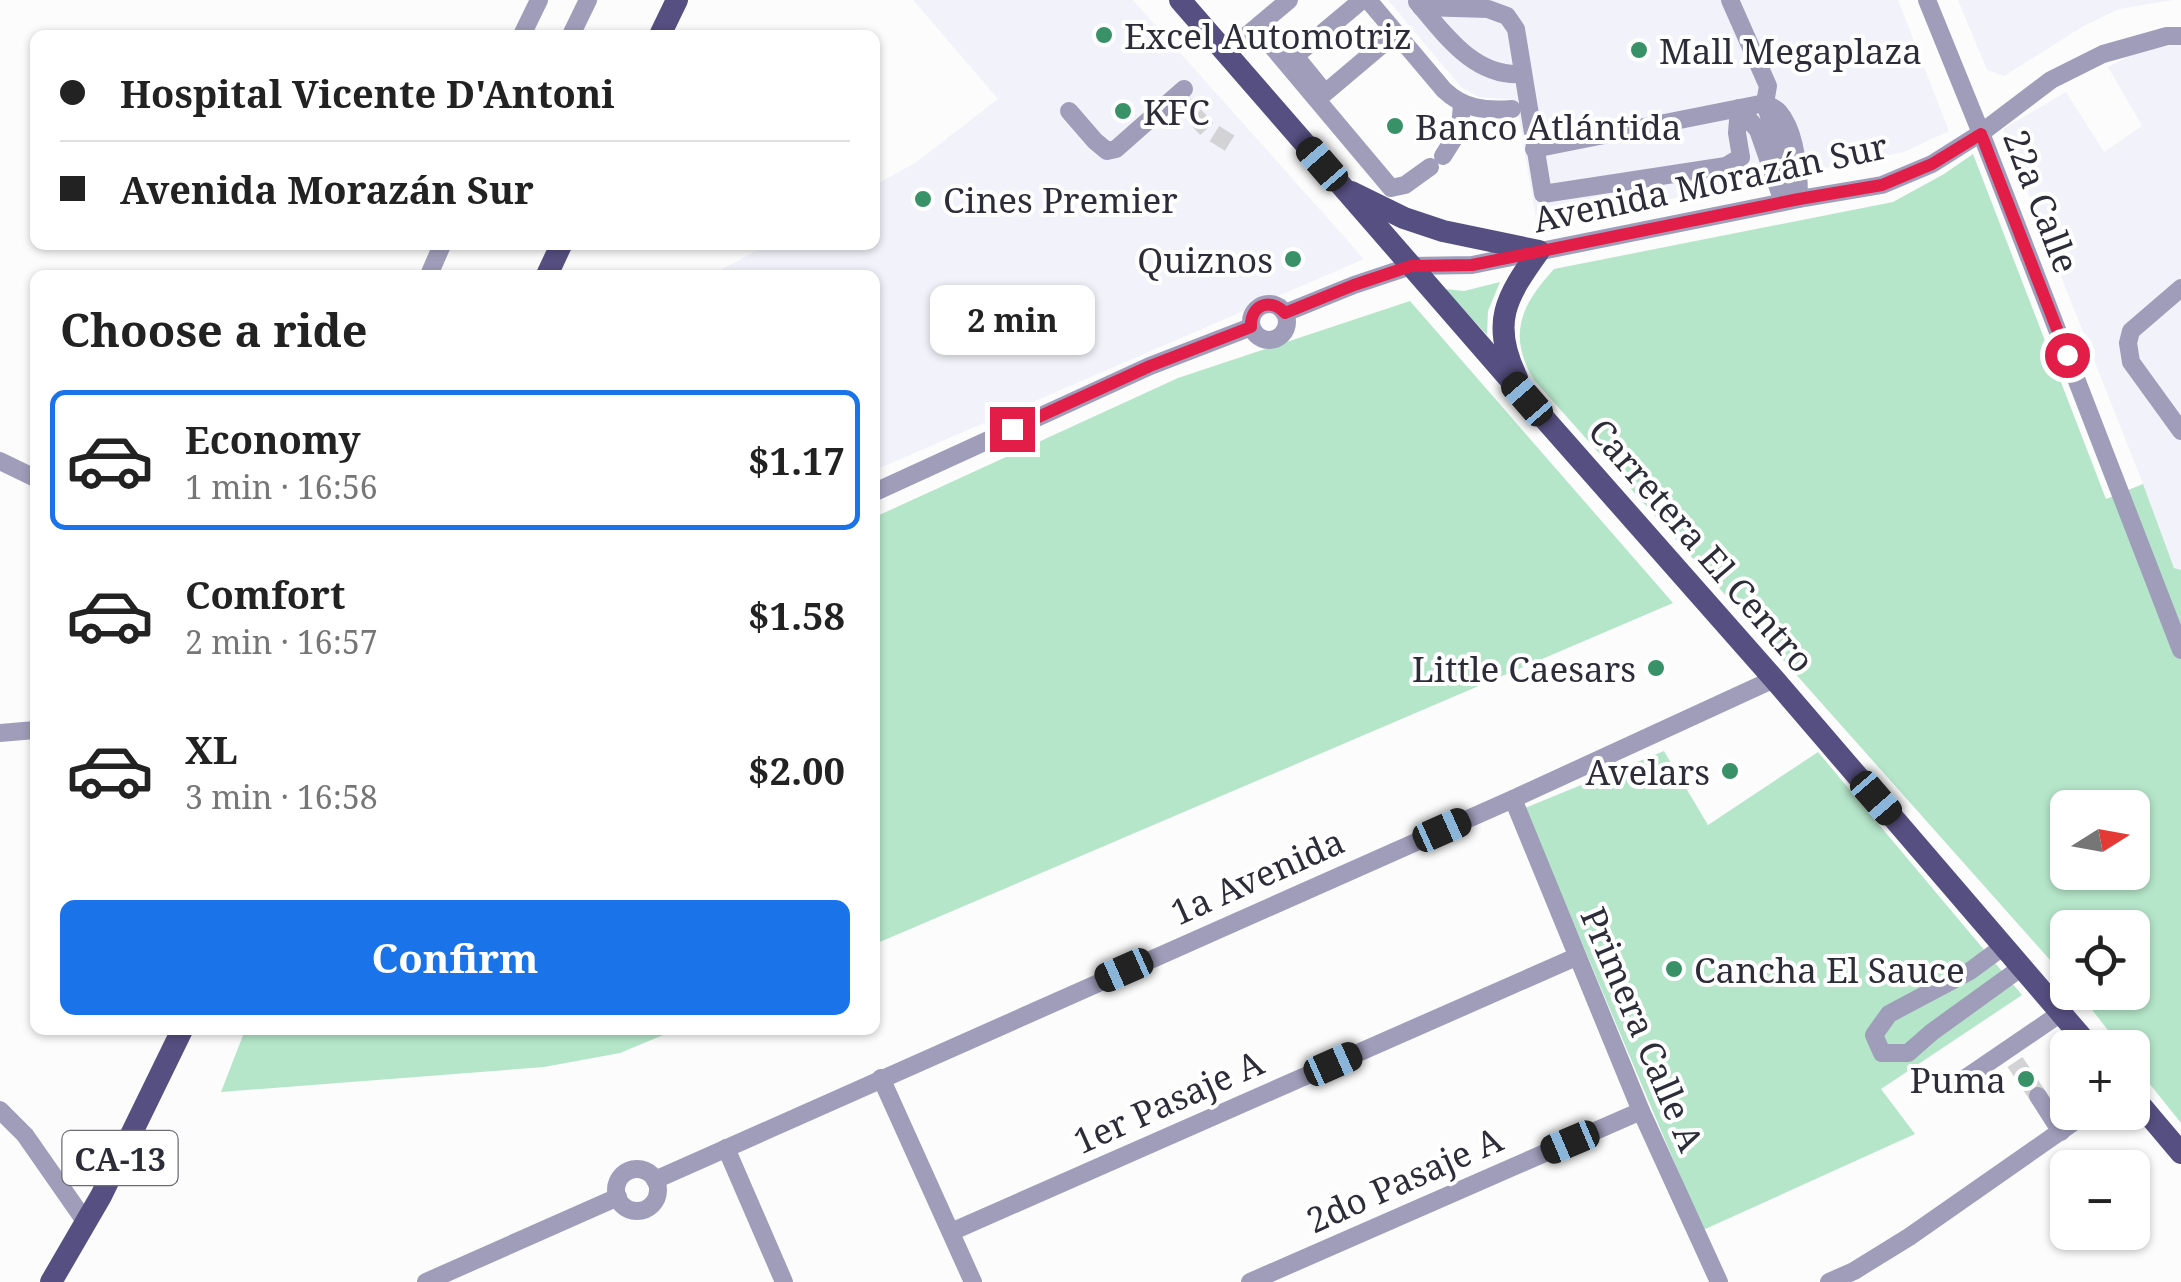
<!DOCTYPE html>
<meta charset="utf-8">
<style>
:root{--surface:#fff;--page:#f6f6f6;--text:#222;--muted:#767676;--line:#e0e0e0;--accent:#1a73e8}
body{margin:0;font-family:"Noto Serif",serif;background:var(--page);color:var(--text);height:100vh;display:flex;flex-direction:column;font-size:38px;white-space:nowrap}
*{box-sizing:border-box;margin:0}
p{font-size:32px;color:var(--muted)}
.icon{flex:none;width:55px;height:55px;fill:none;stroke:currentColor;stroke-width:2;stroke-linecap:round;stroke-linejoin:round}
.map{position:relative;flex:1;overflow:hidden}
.details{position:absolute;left:30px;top:270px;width:850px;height:765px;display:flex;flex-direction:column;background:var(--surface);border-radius:15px;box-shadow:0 2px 8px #0004}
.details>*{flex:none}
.top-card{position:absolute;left:30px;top:30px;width:850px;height:220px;border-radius:15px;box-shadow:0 2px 8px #0004;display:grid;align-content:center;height:220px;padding:0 30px;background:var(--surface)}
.needle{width:65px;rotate:79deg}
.controls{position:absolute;left:2050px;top:790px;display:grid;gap:20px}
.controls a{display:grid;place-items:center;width:100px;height:100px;border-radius:15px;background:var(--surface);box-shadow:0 2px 8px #0004;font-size:50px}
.end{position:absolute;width:45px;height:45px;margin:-22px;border:12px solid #e11d48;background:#fff;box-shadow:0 0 0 5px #fff}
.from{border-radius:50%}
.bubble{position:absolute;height:70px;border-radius:15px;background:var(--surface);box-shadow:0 2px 8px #0004;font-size:32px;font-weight:700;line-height:70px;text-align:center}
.car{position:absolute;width:30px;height:60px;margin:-30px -15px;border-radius:12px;box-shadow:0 0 8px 2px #0007;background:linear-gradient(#222 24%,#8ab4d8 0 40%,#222 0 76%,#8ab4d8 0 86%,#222 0)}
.top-card b{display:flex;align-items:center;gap:35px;height:95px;font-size:38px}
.top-card b+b{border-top:2px solid var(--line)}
.top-card i{width:25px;height:25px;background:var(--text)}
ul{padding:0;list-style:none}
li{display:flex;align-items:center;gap:30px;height:140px;margin:0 20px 15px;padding:0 10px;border:5px solid transparent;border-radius:15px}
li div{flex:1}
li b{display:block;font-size:38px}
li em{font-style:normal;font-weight:700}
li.selected{border-color:var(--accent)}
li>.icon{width:90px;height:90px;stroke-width:1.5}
h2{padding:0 30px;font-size:45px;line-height:120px}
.cta{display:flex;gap:20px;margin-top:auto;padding:20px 30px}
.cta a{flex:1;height:115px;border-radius:15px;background:var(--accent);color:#fff;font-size:40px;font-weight:700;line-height:115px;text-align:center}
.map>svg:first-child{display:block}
.built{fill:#f2f2fa}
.green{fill:#b5e6ca;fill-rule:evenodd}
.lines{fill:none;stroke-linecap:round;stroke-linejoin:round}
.minor-tunnel{stroke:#d3d2d5;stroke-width:18;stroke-dasharray:18 9;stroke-linecap:butt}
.minor{stroke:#9f9dba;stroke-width:18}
.major{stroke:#564f81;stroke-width:22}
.route{stroke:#e11d48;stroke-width:12}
.poi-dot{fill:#389167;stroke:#fff;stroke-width:4}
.labels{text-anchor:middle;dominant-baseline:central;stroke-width:8;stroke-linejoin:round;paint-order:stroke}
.shield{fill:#fff;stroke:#6c6b74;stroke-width:2.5}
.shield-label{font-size:32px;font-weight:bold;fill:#2d2c39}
.poi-label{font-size:35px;fill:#2d2c39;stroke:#fff;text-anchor:start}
.street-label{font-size:35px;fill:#2d2c39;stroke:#fff}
</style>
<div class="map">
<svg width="2181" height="1282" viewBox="0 0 2181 1282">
<rect width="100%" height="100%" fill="#fcfcfc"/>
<!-- built -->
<g class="built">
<polygon points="913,0 1133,0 1364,259 875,470 875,275 712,275 766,245 875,245 875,185 915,163 998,99"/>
<polygon points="1388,0 1898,0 1949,131 1904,152 1537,226 1516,100 1478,97 1461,87"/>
<polygon points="1958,0 2173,0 2119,9 2082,27 2004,76 1987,70"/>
<polygon points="2181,44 2181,570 2174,569 2143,484 2003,129 2066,92 2104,152 2142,126 2108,67 2141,50"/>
</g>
<!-- green -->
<g class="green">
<path d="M 1973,154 L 2106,499 L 2143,484 L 2174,568 L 2181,570 L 2181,1123 L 2133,1063 L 2132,1048 L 2121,1047 L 2079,993 L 2132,992 L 2132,928 L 2068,928 L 2067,979 L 1534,380 C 1507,335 1521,305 1554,269 L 1893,202 L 1944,174 ZM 2068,808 L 2132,808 L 2132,872 L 2068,872 Z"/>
<polygon points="1500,282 1488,311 1487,335 1445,289 1464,291"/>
<polygon points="1410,301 1673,603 875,944 875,517 1178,378"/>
<polygon points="1664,751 1708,825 1818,752 2022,995 1881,1089 1915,1134 1703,1230 1525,808"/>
<polygon points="245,1030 675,1030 620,1053 544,1067 221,1092"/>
</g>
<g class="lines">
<!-- minor-tunnel -->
<g class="minor-tunnel">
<polyline points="1176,96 1207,129 1231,144"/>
<polyline points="2015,1062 2038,1096"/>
</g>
<!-- minor -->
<g class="minor">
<polyline points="1362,0 1295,56 1325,93 1396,33"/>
<path d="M 1368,0 L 1444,90 C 1464,109 1485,111 1512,109"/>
<polyline points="1730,0 1768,86 1765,103 1784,166 1795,189"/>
<polyline points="1927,0 1981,133 2181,650"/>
<path d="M 1417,2 C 1445,35 1475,78 1523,74"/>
<polyline points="1421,7 1488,9 1507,16 1516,29 1543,194 1726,166 1741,157 1737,133 1739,108 1758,130 1783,202"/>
<polyline points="522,35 539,0"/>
<polyline points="571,35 588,0"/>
<polyline points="1238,43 1253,39 1270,44 1391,188 1405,185 1430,167"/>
<polyline points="1238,43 1289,0"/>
<polyline points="1069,111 1095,141 1107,151 1116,149 1184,89"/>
<path d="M 1534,149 L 1765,103 C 1770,106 1775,108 1779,112 C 1797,133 1799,173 1799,199"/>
<polyline points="1443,156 1460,129 1462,104"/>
<polyline points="429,275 442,245"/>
<polyline points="2181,288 2131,331 2128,343 2131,362 2181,431"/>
<circle cx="1269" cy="322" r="18"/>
<polyline points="1285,313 1354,285 1411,266 1472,265 1799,199 1882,185 1932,164 1981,133 2051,80 2103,54 2167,36 2181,36"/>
<polyline points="0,461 35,478"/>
<polyline points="875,492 1150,366 1251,327"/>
<polyline points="0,733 35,730"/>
<polyline points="1513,799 1641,1111 1719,1282"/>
<polyline points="2004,946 1970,971 1889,1014 1874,1035 1882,1053 1908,1053 1932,1032 2022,967"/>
<polyline points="881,1078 973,1282"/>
<polyline points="1954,1086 2061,1013"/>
<polyline points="2038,1096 2061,1132"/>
<polyline points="0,1110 25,1135 85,1221"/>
<polyline points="726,1148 784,1282"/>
<circle cx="637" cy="1190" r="21"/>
<polyline points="655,1180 1513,799 1774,679"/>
<polyline points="951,1232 1576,957"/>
<polyline points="426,1282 618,1197"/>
<polyline points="1250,1282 1641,1111"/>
<polyline points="1829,1282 1854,1271 1909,1237 2088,1112"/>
</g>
<!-- major -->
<g class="major">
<polyline points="1180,0 1527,399 1774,679 2091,1048"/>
<polyline points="660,35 677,0"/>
<path d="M 1351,192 L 1404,218 L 1443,231 L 1539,251 C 1506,297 1490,323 1517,378"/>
<polyline points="547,275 561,245"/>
<polyline points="2132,1095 2181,1153"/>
<polyline points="51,1282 101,1196 182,1030"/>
</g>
</g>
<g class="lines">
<!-- route -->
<path class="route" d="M 1012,429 L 1150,366 L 1251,327 C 1250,305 1270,297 1285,313 L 1354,285 L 1411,266 L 1472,265 L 1799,199 L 1882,185 L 1932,164 L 1981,134 L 2067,355"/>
</g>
<!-- markers -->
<g class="poi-dot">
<circle cx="1104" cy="35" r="10"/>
<circle cx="1639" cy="50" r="10"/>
<circle cx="1123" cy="111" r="10"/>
<circle cx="1395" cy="126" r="10"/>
<circle cx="923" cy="199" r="10"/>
<circle cx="1293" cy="259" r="10"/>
<circle cx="1656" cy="668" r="10"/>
<circle cx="1730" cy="771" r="10"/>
<circle cx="1674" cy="969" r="10"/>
<circle cx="2026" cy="1079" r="10"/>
</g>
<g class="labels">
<!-- shield labels -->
<rect class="shield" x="62.5" y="1131" width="115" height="54" rx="8"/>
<g class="shield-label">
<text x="120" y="1158">CA-13</text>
</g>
<!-- poi labels -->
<g class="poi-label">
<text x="1124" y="35">Excel Automotriz</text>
<text x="1659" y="50">Mall Megaplaza</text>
<text x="1143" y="111">KFC</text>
<text x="1415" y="126">Banco Atlántida</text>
<text x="943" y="199">Cines Premier</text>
<text x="1273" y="259" text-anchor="end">Quiznos</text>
<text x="1636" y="668" text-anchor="end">Little Caesars</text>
<text x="1710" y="771" text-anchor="end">Avelars</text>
<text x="1694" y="969">Cancha El Sauce</text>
<text x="2006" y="1079" text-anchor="end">Puma</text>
</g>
<!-- street labels -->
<g class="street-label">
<text transform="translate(1710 182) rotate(-12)">Avenida Morazán Sur</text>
<text transform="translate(2042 201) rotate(69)">22a Calle</text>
<text transform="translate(1702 545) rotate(49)">Carretera El Centro</text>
<text transform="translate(1257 876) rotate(-24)">1a Avenida</text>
<text transform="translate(1643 1029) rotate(67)">Primera Calle A</text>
<text transform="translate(1168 1101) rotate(-24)">1er Pasaje A</text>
<text transform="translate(1404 1179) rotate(-24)">2do Pasaje A</text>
</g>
</g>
</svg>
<div class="controls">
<a><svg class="needle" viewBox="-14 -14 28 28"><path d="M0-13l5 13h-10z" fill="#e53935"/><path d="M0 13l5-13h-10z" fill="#767676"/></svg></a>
<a><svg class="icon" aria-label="locate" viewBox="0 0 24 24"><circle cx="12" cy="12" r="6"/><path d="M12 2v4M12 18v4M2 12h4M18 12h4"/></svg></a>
<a>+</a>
<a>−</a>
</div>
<i class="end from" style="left:2067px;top:355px"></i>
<i class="end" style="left:1012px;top:429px"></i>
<div class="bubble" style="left:930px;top:285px;width:165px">2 min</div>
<i class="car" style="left:1322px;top:164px;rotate:319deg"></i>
<i class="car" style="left:1527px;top:399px;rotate:319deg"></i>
<i class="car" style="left:1876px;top:798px;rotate:139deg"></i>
<i class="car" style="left:1442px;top:830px;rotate:66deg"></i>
<i class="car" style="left:1124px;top:970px;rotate:246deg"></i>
<i class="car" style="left:1333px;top:1064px;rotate:66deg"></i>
<i class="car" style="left:1570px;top:1142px;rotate:247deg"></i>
<div class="top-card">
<b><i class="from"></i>Hospital Vicente D'Antoni</b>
<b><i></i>Avenida Morazán Sur</b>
</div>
<section class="details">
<h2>Choose a ride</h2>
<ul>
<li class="selected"><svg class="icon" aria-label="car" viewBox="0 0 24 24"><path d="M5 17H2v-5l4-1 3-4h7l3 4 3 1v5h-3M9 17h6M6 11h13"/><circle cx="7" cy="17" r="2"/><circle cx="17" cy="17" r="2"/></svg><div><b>Economy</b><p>1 min · 16:56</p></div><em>$1.17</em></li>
<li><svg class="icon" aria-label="car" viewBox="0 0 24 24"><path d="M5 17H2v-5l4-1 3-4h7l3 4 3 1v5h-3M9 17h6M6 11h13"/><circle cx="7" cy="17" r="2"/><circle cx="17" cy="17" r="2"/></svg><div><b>Comfort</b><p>2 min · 16:57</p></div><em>$1.58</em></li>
<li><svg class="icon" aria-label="car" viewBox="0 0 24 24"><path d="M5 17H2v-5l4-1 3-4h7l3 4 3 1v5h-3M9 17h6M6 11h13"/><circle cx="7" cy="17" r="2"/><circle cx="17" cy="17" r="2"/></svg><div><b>XL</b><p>3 min · 16:58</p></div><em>$2.00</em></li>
</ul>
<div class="cta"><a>Confirm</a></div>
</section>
</div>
